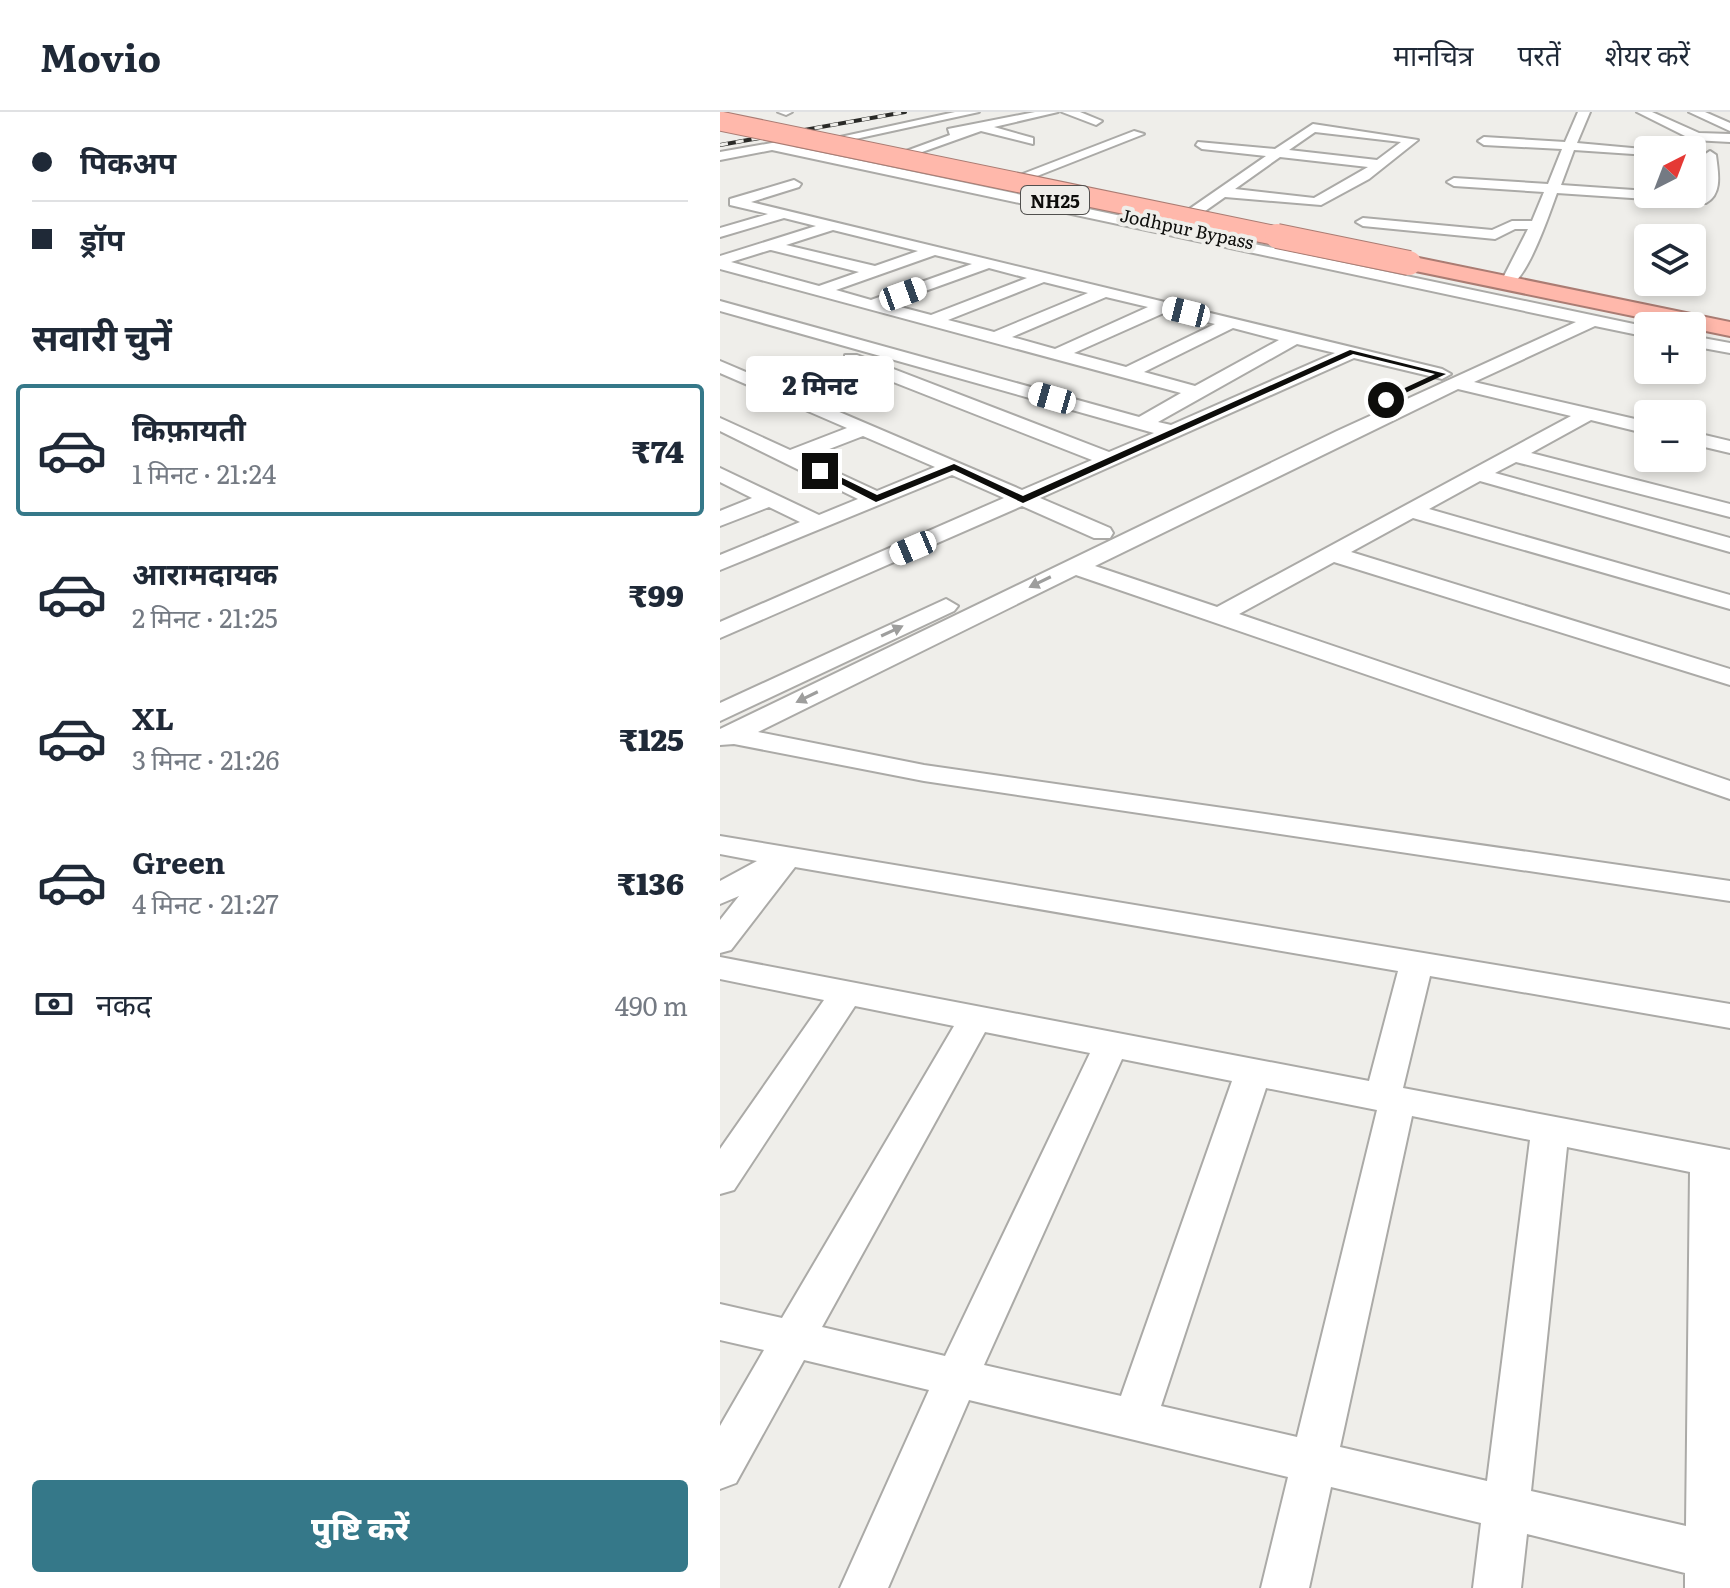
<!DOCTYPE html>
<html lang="hi">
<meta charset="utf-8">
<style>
:root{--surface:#fff;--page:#f2f2f3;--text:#1f2937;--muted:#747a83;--line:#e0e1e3;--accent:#357889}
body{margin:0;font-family:Literata,"Noto Sans Devanagari",serif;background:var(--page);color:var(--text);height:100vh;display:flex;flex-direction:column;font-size:30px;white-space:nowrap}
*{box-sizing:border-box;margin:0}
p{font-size:26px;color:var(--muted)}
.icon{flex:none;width:44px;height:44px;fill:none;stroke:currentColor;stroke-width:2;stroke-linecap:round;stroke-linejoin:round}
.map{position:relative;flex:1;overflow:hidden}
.sheet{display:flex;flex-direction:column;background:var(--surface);width:720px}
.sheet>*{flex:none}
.banner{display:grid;align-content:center;height:176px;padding:0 32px;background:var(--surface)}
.needle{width:52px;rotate:42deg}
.fabs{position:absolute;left:914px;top:24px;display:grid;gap:16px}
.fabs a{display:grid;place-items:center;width:72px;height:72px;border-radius:8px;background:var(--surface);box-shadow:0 4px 12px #0003;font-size:40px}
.end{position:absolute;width:36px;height:36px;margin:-18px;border:10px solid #0d0d0b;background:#fff;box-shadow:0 0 0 4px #fff}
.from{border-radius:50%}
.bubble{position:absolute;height:56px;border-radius:8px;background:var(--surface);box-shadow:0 4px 12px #0003;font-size:26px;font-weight:800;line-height:56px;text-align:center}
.car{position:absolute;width:24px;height:48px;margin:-24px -12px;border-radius:10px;box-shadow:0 0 6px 2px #0007;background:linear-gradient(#fff 24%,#345 0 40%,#fff 0 76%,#345 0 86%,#fff 0)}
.banner b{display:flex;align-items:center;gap:28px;height:76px;font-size:30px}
.banner b+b{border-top:2px solid var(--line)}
.banner i{width:20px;height:20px;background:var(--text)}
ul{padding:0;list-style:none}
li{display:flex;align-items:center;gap:24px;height:132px;margin:0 16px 12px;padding:0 16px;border:4px solid transparent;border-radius:8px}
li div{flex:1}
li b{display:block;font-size:30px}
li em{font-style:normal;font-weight:800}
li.selected{border-color:var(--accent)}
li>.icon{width:72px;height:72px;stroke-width:1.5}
h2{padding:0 32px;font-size:36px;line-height:96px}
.pay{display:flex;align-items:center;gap:20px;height:88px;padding:0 32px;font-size:30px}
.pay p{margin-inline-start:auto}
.cta{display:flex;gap:16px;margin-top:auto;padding:16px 32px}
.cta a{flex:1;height:92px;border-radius:8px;background:var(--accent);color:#fff;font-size:32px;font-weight:800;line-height:92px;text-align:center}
header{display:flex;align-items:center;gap:48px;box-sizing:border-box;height:112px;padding:0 40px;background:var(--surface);border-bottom:2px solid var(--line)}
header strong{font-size:38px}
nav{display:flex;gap:44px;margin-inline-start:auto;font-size:28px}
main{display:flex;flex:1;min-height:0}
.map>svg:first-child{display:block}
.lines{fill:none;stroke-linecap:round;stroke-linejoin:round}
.minor-casing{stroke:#abaaa7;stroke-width:4}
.highway-casing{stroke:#aa7c73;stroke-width:4}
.minor{fill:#fff;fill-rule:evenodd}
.highway{fill:#ffb8ab;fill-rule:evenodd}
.rail-casing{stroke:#2a2a27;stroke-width:4}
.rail{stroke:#efeeea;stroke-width:3;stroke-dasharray:8;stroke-linecap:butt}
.highway-bridge-far1-casing{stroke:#aa7c73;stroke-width:21;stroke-linecap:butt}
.highway-bridge-casing{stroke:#aa7c73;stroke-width:26;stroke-linecap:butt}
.highway-bridge-far1{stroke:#ffb8ab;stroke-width:19}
.highway-bridge{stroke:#ffb8ab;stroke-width:24}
.oneway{fill:#9e9e9d}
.route{fill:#0d0d0b}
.labels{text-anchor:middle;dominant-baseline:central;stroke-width:8;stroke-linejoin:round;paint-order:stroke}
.shield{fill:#efeeea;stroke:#51504e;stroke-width:2}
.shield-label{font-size:18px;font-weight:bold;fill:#0d0d0b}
.far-street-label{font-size:18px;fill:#0d0d0b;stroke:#efeeea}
</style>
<header>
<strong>Movio</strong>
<nav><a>मानचित्र</a><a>परतें</a><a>शेयर करें</a></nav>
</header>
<main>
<section class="sheet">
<div class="banner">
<b><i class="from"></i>पिकअप</b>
<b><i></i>ड्रॉप</b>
</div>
<h2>सवारी चुनें</h2>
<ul>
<li class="selected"><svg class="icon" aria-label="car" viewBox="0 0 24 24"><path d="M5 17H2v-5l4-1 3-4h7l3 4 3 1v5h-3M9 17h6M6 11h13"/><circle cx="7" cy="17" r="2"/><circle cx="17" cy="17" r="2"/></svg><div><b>किफ़ायती</b><p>1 मिनट · 21:24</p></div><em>₹74</em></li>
<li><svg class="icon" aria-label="car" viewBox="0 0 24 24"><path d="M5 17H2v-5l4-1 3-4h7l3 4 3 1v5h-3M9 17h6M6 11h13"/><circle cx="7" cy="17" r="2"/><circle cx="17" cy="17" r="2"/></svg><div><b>आरामदायक</b><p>2 मिनट · 21:25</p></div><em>₹99</em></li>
<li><svg class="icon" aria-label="car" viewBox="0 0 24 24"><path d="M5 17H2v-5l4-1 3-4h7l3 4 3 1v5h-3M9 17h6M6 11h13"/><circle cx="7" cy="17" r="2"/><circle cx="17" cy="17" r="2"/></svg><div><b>XL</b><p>3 मिनट · 21:26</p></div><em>₹125</em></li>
<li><svg class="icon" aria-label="car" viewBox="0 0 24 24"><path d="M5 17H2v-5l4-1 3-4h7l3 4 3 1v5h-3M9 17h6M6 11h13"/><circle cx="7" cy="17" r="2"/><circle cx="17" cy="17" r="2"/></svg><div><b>Green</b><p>4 मिनट · 21:27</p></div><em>₹136</em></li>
</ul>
<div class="pay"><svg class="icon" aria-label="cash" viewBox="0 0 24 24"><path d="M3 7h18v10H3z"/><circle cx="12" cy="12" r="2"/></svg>नकद<p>490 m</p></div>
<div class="cta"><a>पुष्टि करें</a></div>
</section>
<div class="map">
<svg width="1010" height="1476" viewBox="0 0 1010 1476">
<rect width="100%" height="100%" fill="#efeeea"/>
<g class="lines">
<!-- minor casing -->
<g class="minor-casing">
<g id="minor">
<polygon points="58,0 72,0 66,3"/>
<polygon points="235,0 259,0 117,31 111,27"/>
<polygon points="315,0 338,0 274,15 313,26 313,32 261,19 188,45 178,42 230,23 228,17"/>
<polygon points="342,0 360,0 382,9 376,13"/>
<path d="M 858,0 L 870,0 L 857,31 L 934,38 L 928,38 L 928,43 L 854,38 L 841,73 L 928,79 L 928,82 L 981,83 L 985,72 L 984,43 L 990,39 L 996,43 C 998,60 1003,82 986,91 L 837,81 C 830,100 808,166 790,173 L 782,168 L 808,117 L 795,117 L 775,127 L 643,114 L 636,110 L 643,106 L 772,118 L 792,109 L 812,109 L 824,80 L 734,74 L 727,70 L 734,66 L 828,72 L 842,37 L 764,33 L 758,29 L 764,25 L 845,30 Z"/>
<polygon points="917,0 932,0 979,21 1010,22 1010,30 973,28"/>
<polygon points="969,0 985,0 1010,11 1010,19"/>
<path d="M 593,12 L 698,28 L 649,67 L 601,93 L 505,85 L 478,104 L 468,104 L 468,98 L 546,44 L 482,37 L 476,33 L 478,30 L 555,37 ZM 595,20 L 681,30 L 657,48 L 569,38 ZM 560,45 L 648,55 L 594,86 L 515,77 Z"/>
<polygon points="414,19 424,22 307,68 295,65"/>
<path d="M 103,22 L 109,26 L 107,29 L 75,35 L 928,215 L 928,225 L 875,214 L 754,270 L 928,310 L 928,322 L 871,308 L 811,341 L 1010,392 L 1010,405 L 796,350 L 775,361 L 1010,426 L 1010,440 L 760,369 L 709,397 L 1010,483 L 1010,497 L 693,406 L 631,440 L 1010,557 L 1010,573 L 614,450 L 519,502 L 1010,669 L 1010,687 L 356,463 L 38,620 L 204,653 L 1010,769 L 1010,789 L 204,669 L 14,632 L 0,633 L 0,617 L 617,319 L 856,210 L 52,38 L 0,48 L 0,40 ZM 738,277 L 851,304 L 497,495 L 375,454 Z"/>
<path d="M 74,68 L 81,72 L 79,75 L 31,90 L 722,257 L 731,262 L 722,267 L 634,246 L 320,386 L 390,416 L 393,421 L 390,426 L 374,426 L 302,394 L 0,526 L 0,510 L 284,386 L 232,363 L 0,458 L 0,443 L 80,410 L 49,395 L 0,414 L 0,399 L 32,386 L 0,370 L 0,356 L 99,403 L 138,387 L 0,319 L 0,306 L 70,338 L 127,316 L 0,261 L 0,249 L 302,378 L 372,348 L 125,251 L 125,243 L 137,243 L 389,340 L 434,321 L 0,199 L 0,189 L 419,305 L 461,281 L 0,157 L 0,144 L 96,114 L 64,106 L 0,125 L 0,116 L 48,102 L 10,93 L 10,87 ZM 113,118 L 198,139 L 155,154 L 66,133 ZM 50,138 L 51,138 L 139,160 L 99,174 L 11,150 ZM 215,143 L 252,152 L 151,188 L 116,178 ZM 269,156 L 307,166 L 211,203 L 169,192 ZM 324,170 L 368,181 L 274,220 L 228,208 ZM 386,185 L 428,195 L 335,237 L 292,225 ZM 446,200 L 495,212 L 406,255 L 354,241 ZM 513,216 L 559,228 L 475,274 L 424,260 ZM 577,232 L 615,241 L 451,313 L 438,310 ZM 143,324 L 215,355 L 157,379 L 86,346 Z"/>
<polygon points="972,224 1010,231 1010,241 972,234"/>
<polygon points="972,320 1010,329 1010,341 972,332"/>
<polygon points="226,487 238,494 234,499 0,609 0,591"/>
<path d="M 0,724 L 1010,892 L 1010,916 L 710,864 L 683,976 L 1010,1038 L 1010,1476 L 965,1476 L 965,1461 L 807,1422 L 801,1476 L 753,1476 L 761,1411 L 611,1375 L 589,1476 L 541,1476 L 568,1365 L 249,1288 L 168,1476 L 120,1476 L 209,1278 L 84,1248 L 16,1371 L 0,1377 L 0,1314 L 44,1238 L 0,1228 L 0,1192 L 62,1206 L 234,914 L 135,894 L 14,1078 L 0,1082 L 0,1037 L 104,888 L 0,867 L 0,845 L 649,969 L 678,859 L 75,755 L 11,838 L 0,841 L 0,808 L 19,784 L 0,792 L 0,769 L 37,749 L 0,742 ZM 265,920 L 370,941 L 225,1244 L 102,1215 ZM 402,947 L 512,969 L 401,1284 L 264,1253 ZM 546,976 L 657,998 L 577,1325 L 441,1294 ZM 692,1004 L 810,1028 L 767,1369 L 620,1335 ZM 847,1035 L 970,1060 L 966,1414 L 811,1379 Z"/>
</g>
</g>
<!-- highway casing -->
<g class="highway-casing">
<polygon id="highway" points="689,144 1010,210 1010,224 681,156 678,151"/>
</g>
<!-- minor -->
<use href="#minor" class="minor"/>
<!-- highway -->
<use href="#highway" class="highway"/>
<!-- rail casing -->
<g class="rail-casing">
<polyline id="rail" points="0,33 185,0"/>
</g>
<!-- rail -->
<use href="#rail" class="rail"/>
<!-- highway-bridge-far1 casing -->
<g class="highway-bridge-far1-casing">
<polyline id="highway-bridge-far1" points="0,9 567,126"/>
</g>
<!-- highway-bridge casing -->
<g class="highway-bridge-casing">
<polyline id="highway-bridge" points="557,124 689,151"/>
</g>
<!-- highway-bridge-far1 -->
<use href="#highway-bridge-far1" class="highway-bridge-far1"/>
<!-- highway-bridge -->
<use href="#highway-bridge" class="highway-bridge"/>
</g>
<!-- one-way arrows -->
<defs><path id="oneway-solid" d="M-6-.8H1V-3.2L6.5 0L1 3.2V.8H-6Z" transform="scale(2)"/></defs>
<g class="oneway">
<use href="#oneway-solid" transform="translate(320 470) rotate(154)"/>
<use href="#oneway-solid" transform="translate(172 519) rotate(-25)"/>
<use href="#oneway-solid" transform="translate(87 585) rotate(154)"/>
</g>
<!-- route -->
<polygon class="route" points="630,238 726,262 666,290 663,286 715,262 633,242 303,391 234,358 156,390 96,359 104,357 157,383 234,352 303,384"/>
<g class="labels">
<!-- shield labels -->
<rect class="shield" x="301" y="74" width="68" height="28" rx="6"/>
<g class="shield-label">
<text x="335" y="88">NH25</text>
</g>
<!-- far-street labels -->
<g class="far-street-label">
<text transform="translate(467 116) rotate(12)">Jodhpur Bypass</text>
</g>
</g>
</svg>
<div class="fabs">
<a><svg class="needle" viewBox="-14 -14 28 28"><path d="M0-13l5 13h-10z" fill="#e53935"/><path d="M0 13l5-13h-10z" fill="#747a83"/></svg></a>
<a><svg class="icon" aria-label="layers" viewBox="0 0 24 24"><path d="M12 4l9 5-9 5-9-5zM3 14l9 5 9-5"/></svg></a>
<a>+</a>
<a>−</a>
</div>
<i class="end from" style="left:666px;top:288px"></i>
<i class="end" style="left:100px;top:359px"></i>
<div class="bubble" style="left:26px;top:244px;width:148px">2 मिनट</div>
<i class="car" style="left:183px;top:182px;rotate:70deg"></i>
<i class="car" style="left:466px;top:200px;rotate:284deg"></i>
<i class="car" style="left:332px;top:286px;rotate:286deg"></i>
<i class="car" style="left:193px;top:436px;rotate:247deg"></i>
</div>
</main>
